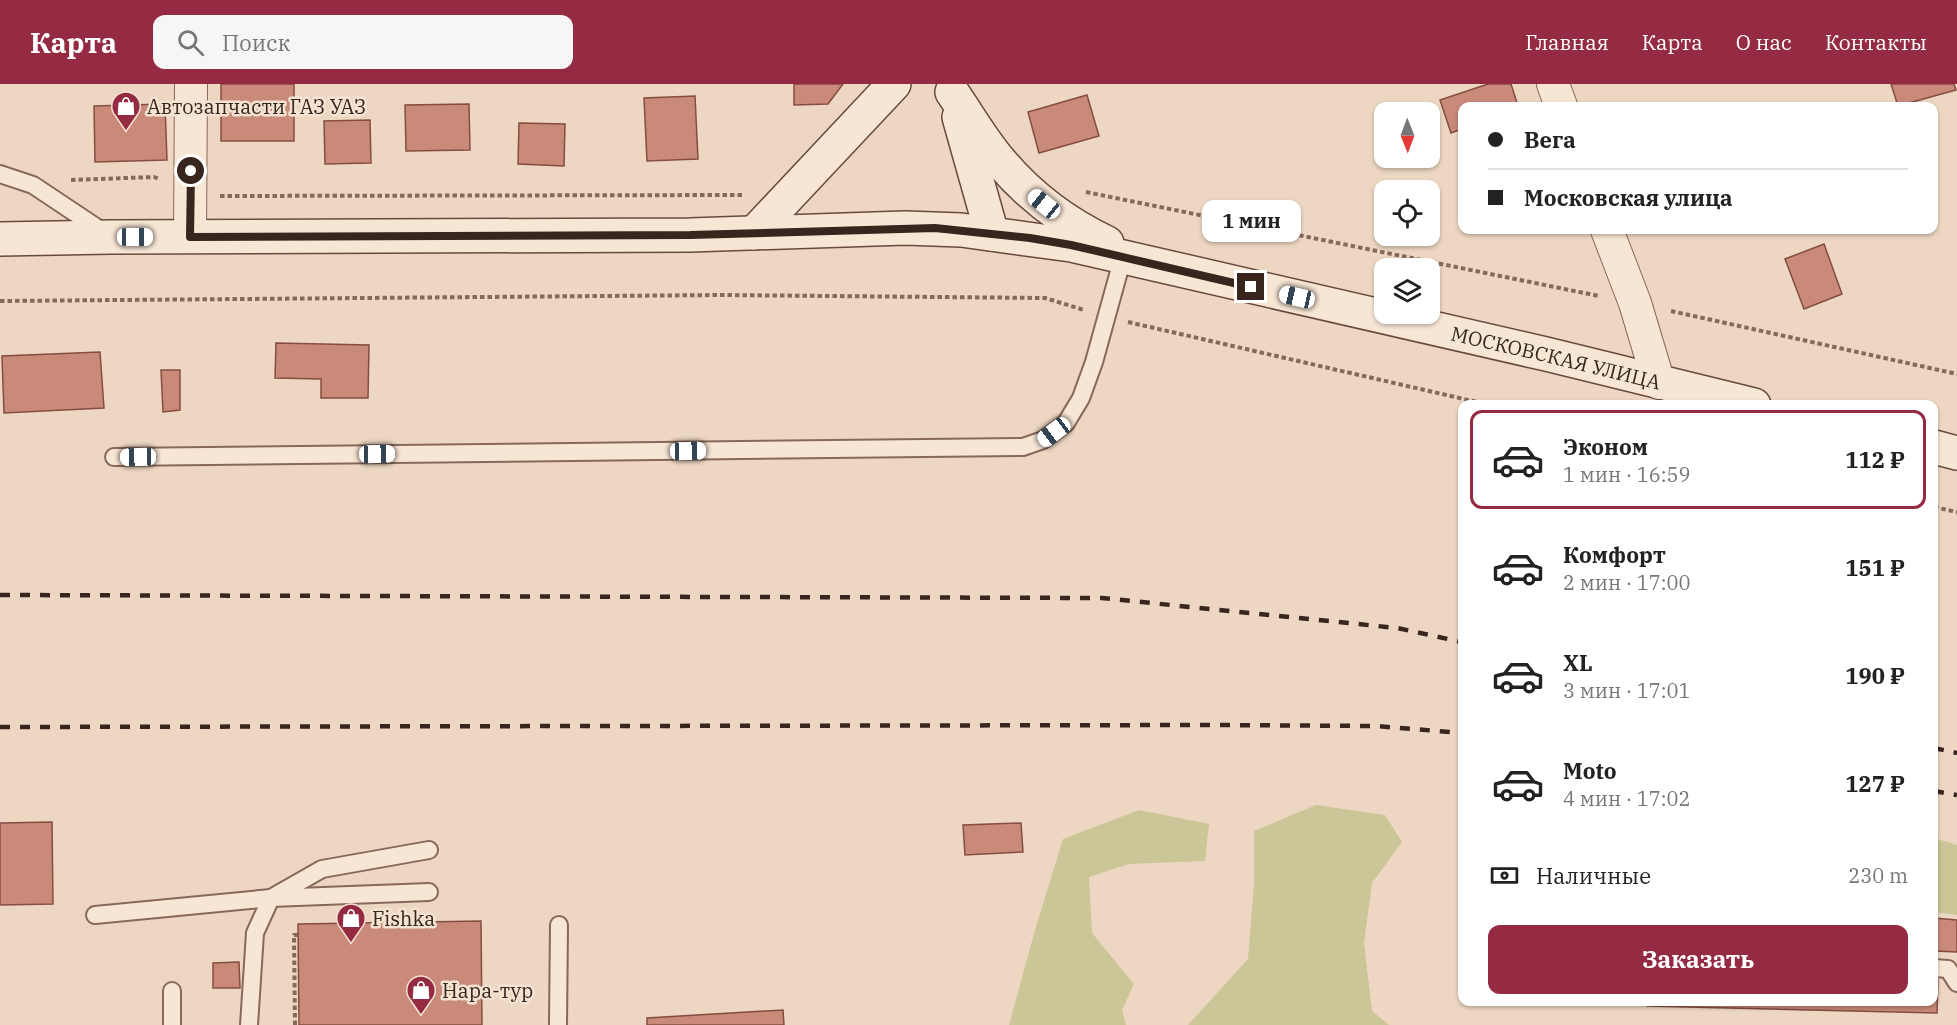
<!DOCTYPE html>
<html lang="ru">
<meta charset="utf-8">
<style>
:root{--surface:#fff;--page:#f6f6f6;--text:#222;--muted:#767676;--line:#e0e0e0;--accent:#942b42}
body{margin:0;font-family:"IBM Plex Serif",serif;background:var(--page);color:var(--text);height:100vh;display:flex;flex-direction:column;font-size:22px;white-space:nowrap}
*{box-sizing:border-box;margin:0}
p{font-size:20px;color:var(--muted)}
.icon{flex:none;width:33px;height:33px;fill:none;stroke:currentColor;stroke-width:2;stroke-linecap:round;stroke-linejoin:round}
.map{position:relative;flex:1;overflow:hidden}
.panel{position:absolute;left:1458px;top:316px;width:480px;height:606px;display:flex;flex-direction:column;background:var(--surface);border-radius:12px;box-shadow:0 2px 4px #0004}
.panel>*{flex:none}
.banner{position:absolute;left:1458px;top:18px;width:480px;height:132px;border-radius:12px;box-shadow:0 2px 4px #0004;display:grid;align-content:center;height:132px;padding:0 30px;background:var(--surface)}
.needle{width:39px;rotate:179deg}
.tools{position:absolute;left:1374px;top:18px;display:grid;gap:12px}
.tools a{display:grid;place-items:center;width:66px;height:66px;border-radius:12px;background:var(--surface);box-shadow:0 2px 4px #0004;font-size:30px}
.end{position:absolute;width:27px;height:27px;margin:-14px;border:8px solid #37251e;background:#fff;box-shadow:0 0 0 3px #fff}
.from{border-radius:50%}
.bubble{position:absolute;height:42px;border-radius:12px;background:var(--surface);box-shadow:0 2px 4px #0004;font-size:20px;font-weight:700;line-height:42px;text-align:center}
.car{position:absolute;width:18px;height:36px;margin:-18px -9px;border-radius:8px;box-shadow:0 0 4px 2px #0007;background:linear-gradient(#fff 24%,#345 0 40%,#fff 0 76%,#345 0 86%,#fff 0)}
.banner b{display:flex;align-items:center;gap:21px;height:57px;font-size:22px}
.banner b+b{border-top:2px solid var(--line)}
.banner i{width:15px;height:15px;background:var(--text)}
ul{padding:10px 0 0;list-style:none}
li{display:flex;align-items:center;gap:18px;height:99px;margin:0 12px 9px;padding:0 18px;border:3px solid transparent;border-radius:12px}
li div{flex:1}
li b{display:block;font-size:22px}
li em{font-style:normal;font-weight:700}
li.current{border-color:var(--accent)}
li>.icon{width:54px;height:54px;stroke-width:1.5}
.pay{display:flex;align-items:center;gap:15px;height:66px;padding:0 30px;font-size:22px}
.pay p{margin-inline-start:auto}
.button{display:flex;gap:12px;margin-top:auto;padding:12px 30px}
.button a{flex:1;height:69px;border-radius:12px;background:var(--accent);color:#fff;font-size:24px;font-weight:700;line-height:69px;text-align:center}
header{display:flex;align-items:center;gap:36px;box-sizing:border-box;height:84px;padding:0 30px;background:var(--accent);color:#fff}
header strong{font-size:28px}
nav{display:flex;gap:33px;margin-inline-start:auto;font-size:21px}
.search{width:420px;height:54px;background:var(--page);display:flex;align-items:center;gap:15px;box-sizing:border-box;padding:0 21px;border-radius:12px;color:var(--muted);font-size:22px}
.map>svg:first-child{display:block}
.green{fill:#cbc697}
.building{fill:#ca8a79;stroke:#854d40;stroke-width:1.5}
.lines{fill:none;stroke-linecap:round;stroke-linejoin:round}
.lane-casing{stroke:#87685a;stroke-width:20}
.street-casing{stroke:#87685a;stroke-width:34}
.secondary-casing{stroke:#684a3d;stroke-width:36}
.path{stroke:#87685a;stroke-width:4;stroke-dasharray:4.5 3;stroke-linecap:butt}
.lane{stroke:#f8e6d5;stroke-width:16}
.street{stroke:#f8e6d5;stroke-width:32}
.secondary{stroke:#f8e6d5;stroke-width:33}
.rail{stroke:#37251e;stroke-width:4.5;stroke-dasharray:10 10;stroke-linecap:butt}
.route{stroke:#37251e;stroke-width:8}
.labels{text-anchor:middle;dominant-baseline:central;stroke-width:5;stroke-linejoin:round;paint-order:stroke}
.poi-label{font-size:20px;fill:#37251e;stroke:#f5e3d2;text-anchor:start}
.street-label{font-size:20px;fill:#37251e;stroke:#f5e3d2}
</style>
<header>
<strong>Карта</strong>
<div class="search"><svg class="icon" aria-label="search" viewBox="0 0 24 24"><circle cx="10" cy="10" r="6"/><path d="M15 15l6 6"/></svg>Поиск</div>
<nav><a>Главная</a><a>Карта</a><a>О нас</a><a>Контакты</a></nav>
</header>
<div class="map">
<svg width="1957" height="941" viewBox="0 0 1957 941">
<rect width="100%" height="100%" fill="#edd7c2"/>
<!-- green -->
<g class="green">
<polygon points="1316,721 1385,731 1402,758 1372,799 1364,859 1372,927 1389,941 1188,941 1248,875 1254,800 1254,747"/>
<polygon points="1139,726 1209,740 1205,777 1129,780 1089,793 1092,849 1134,900 1122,926 1126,941 1009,941 1035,846 1063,755"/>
<polygon points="1934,754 1957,761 1957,831 1934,828"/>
</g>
<!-- building -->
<g class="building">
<rect x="221" y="0" width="73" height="57"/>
<polygon points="794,0 843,0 828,20 794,21"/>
<polygon points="1488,0 1511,0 1518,22 1462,22 1462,45 1451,49 1440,16"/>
<polygon points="1891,0 1954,0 1956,6 1898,22"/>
<polygon points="1087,11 1099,52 1039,69 1028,28"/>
<polygon points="695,12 698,75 647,77 644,14"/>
<polygon points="165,20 167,76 95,78 94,22"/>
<polygon points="469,20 470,66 406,67 405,21"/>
<polygon points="370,36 371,79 325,80 324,37"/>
<polygon points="519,39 565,40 564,82 518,80"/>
<polygon points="1824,160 1842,210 1804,225 1785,175"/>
<polygon points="276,259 369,261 368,314 321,314 321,295 275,294"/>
<polygon points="100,268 104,324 4,329 2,272"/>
<polygon points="161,286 180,286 180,326 163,328"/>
<polygon points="52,738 53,820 0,821 0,739"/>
<polygon points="1021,739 1023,768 965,771 963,741"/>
<polygon points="1934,834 1957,836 1957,868 1934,867"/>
<polygon points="481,837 482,941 299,941 298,840"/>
<polygon points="239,878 240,904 213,904 213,879"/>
<polygon points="1934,896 1938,896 1937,929 1647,922 1647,918 1934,918"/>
<polygon points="783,926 784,941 647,941 647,934"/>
</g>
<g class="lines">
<!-- lane casing -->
<g class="lane-casing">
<g id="lane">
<polyline points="0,90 33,101 105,149"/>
<polyline points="114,373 1023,363 1043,356 1066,339 1081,314 1094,278 1123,173"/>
<polyline points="95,831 271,814 429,808"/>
<polyline points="1934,884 1948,885 1957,899"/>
<polyline points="172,907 172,941"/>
<polyline points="249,941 255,849 271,814 322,785 429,766"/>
<polyline points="558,941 559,841"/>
</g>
</g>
<!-- street casing -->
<g class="street-casing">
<g id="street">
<polyline points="1553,0 1561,22"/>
<polyline points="1607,146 1635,219 1659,299"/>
<polyline points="190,153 191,0"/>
</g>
</g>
<!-- secondary casing -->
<g class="secondary-casing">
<g id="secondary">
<path d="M 952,8 C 968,31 982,56 1000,77 C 1029,112 1067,140 1107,159"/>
<polyline points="959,33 992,150"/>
<polyline points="754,149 894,0"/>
<path id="s1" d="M 0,155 L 111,153 L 690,151 L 905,144 L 961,146 L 1071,161 L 1546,270 L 1754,321"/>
<polyline points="1934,363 1957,369"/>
</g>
</g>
<!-- path -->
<g class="path">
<polyline points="71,96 154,93 159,95"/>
<polyline points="1086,108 1599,212"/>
<polyline points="220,112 744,111"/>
<polyline points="0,217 720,211 1045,214 1084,226"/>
<polyline points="1671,227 1957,290"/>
<polyline points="1128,238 1490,321"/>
<polyline points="1934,423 1957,428"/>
<polyline points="295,941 294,851 298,851"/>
</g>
<!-- lane -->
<use href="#lane" class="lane"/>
<!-- street -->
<use href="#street" class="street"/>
<!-- secondary -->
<use href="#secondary" class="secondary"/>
<!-- rail -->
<g class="rail">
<polyline points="0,511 1102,514 1397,544 1462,558"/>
<polyline points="0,643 1210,641 1376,642 1462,649"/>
<polyline points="1934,664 1957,669"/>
<polyline points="1934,707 1957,711"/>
</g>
</g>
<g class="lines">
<!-- route -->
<polyline class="route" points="191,87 190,153 690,151 935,144 1030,154 1071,161 1251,203"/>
</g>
<!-- icons -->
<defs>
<g id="shop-pin" transform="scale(1.5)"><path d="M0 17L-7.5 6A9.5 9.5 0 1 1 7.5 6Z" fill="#942b42" stroke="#f5e3d2"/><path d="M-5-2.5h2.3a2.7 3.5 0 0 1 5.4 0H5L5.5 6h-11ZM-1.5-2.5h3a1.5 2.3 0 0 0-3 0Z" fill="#fff"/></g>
</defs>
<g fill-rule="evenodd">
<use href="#shop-pin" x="126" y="22"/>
<use href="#shop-pin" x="351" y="834"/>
<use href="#shop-pin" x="421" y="906"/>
</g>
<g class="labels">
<!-- poi labels -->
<g class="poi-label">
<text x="147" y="22">Автозапчасти ГАЗ УАЗ</text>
<text x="372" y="834">Fishka</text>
<text x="442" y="906">Нара-тур</text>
</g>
<!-- street labels -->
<g class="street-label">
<text stroke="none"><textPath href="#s1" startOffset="1570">МОСКОВСКАЯ УЛИЦА</textPath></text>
</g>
</g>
</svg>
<div class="tools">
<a><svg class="needle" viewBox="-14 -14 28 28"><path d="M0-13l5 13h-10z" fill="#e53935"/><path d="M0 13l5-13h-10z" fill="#767676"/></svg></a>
<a><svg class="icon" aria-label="locate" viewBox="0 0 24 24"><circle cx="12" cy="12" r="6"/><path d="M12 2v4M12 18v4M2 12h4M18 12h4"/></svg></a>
<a><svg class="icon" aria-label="layers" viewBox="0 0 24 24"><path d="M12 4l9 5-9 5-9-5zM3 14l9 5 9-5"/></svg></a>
</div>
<i class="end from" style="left:191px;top:87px"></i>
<i class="end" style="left:1251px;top:203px"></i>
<div class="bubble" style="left:1202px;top:116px;width:99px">1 мин</div>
<i class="car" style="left:1044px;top:120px;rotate:309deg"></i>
<i class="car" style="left:135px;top:153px;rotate:90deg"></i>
<i class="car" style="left:1297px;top:213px;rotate:283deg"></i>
<i class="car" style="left:1054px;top:348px;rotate:233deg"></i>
<i class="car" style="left:688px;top:367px;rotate:89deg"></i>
<i class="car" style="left:377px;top:370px;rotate:89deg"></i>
<i class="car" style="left:138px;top:373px;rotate:269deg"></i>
<div class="banner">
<b><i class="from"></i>Вега</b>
<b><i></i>Московская улица</b>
</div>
<section class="panel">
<ul>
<li class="current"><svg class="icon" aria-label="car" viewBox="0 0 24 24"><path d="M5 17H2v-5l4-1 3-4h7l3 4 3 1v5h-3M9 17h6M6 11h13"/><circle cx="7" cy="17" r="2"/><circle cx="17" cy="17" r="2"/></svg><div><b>Эконом</b><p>1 мин · 16:59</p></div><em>112 ₽</em></li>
<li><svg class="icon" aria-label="car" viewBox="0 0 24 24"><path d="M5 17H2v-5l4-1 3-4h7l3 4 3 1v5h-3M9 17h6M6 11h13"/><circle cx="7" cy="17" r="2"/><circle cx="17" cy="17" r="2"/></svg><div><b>Комфорт</b><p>2 мин · 17:00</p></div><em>151 ₽</em></li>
<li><svg class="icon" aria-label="car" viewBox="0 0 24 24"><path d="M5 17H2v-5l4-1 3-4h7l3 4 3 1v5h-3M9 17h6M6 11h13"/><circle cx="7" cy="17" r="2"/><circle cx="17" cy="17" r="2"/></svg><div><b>XL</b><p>3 мин · 17:01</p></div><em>190 ₽</em></li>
<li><svg class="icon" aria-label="car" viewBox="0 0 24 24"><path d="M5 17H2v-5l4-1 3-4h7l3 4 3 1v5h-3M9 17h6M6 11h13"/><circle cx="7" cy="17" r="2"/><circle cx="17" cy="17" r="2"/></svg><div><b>Moto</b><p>4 мин · 17:02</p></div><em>127 ₽</em></li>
</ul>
<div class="pay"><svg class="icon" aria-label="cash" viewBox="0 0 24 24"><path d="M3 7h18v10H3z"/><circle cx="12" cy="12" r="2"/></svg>Наличные<p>230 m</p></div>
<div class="button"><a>Заказать</a></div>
</section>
</div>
